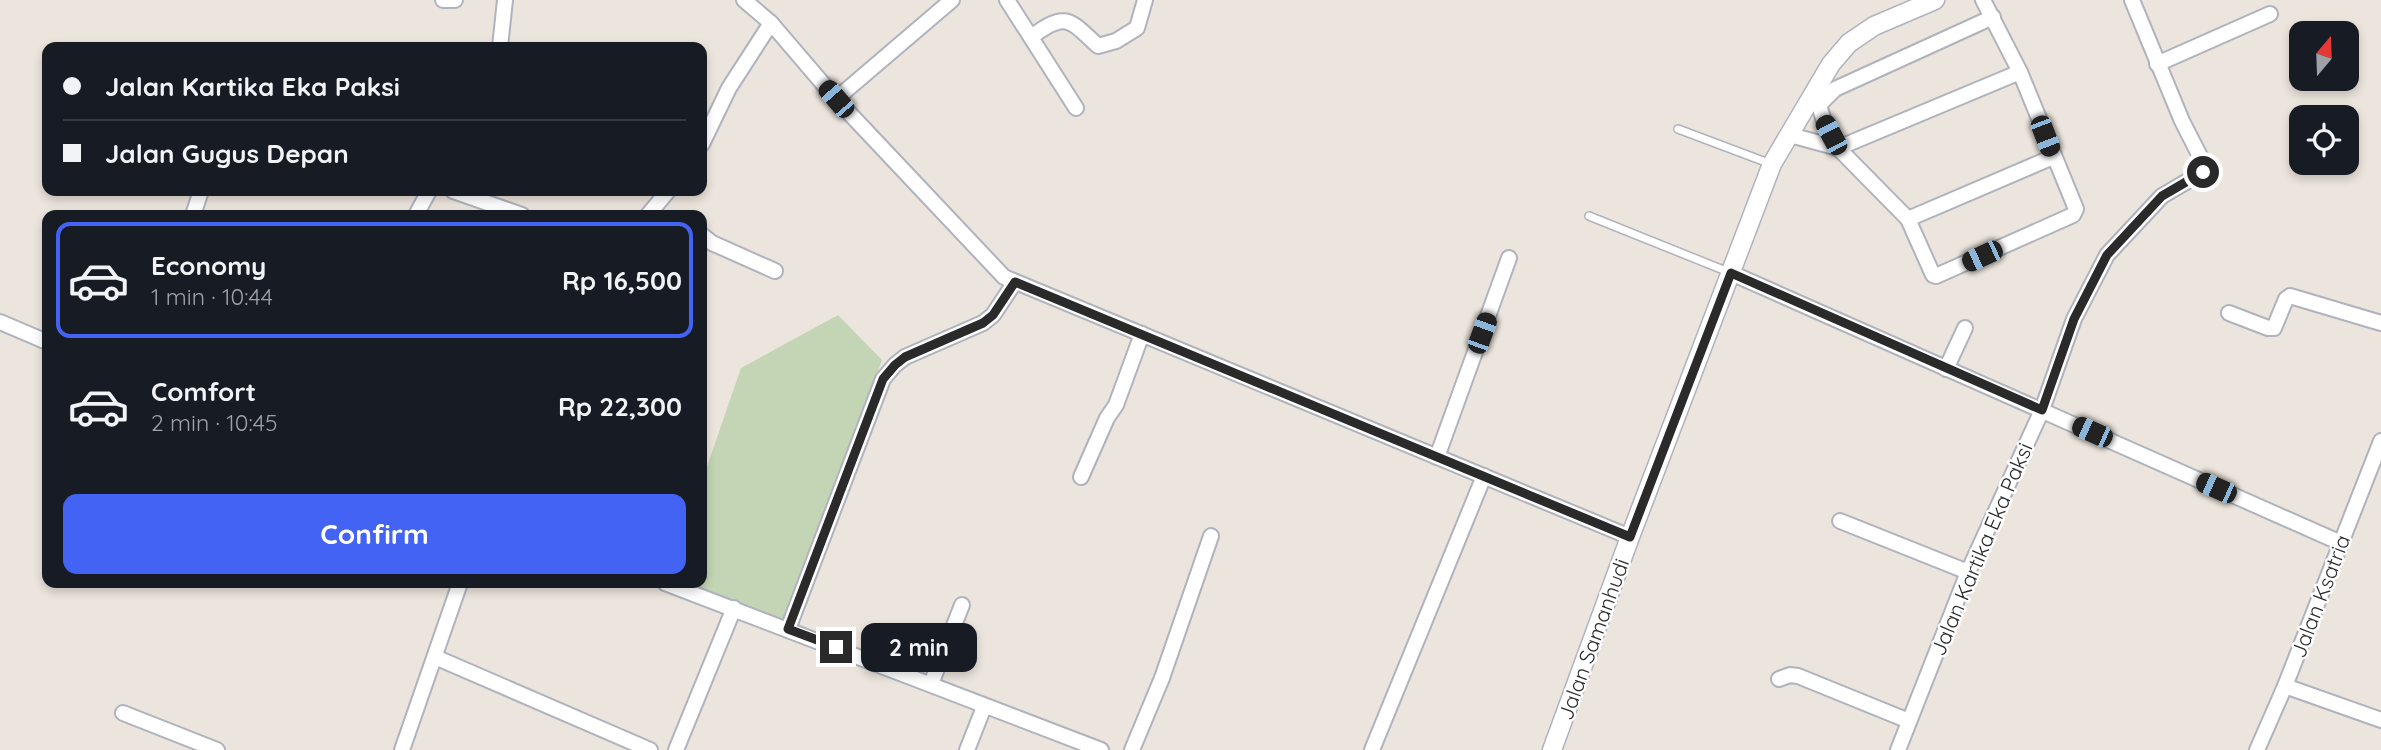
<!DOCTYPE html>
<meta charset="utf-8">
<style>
:root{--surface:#171b24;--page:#242831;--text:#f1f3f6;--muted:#9ea1a6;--line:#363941;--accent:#4263f3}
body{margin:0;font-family:Quicksand,sans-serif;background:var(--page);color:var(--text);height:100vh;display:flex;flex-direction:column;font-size:26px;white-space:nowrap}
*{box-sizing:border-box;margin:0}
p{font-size:23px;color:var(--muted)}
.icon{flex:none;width:38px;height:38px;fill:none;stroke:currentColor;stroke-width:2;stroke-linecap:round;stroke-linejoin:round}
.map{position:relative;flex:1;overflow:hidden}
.panel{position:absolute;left:42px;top:210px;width:665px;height:378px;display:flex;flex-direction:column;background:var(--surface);border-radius:14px;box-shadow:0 4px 10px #0003}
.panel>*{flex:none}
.hud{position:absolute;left:42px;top:42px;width:665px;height:154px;border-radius:14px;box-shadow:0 4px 10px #0003;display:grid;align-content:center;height:154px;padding:0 21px;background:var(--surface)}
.needle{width:46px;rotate:19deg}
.tools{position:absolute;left:2289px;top:21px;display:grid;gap:14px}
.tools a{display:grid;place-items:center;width:70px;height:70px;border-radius:14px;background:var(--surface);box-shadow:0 4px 10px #0003;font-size:35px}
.end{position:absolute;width:32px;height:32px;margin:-16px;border:9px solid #2a2a2a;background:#fff;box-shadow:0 0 0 4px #fff}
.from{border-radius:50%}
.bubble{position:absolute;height:49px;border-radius:14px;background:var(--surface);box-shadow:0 4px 10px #0003;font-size:23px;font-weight:800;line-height:49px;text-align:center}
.car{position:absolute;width:21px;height:42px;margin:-21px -10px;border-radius:9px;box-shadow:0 0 5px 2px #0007;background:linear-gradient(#222 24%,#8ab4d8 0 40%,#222 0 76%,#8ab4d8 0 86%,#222 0)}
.hud b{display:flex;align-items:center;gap:24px;height:66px;font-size:26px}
.hud b+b{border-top:2px solid var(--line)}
.hud i{width:18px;height:18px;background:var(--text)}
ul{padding:12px 0 0;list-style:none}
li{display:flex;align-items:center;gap:21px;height:116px;margin:0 14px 10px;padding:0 7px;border:4px solid transparent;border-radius:14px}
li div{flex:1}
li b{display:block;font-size:26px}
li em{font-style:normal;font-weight:800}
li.current{border-color:var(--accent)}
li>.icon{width:63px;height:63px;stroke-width:1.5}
.button{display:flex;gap:14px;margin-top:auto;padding:14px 21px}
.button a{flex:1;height:80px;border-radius:14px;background:var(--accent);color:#fff;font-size:28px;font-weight:800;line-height:80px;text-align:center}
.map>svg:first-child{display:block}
.cemetery{fill:#c4d5b5}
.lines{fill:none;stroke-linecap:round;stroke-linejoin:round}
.service-casing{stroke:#b0b3bd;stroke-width:10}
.minor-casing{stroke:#b0b3bd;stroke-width:18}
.tertiary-casing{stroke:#b0b3bd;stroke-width:21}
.service{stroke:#fff;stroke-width:7}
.minor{stroke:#fff;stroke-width:14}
.tertiary{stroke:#fff;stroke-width:18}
.route{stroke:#2a2a2a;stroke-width:9}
.labels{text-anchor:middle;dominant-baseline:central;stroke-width:5;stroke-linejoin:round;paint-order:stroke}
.street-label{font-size:21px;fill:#2a2a2a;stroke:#fff}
</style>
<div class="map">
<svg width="2381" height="750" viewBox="0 0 2381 750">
<rect width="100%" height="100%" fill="#ece5dd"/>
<!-- cemetery -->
<polygon class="cemetery" points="838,315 882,360 788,623 680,583 702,583 702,481 741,368"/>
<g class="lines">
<!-- service casing -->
<g class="service-casing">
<g id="service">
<polyline points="1678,129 1771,164"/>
<polyline points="1589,216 1731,273"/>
</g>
</g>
<!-- minor casing -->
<g class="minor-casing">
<g id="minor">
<polyline points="443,0 455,0"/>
<polyline points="744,0 771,23 836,99 1004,277 1630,537"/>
<polyline points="1007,0 1076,108"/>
<polyline points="1993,17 1835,89 1819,105 1824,121 1838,148 2020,72"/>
<path d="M 1031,37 C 1066,11 1069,19 1098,46 L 1116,41 L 1137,28 L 1145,0"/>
<polyline points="500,47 505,0"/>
<polyline points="2157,64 2270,14"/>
<polyline points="836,99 952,0"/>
<polyline points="1790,135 1838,148 1908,219 1933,275 1936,276 2073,215 2076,209 2020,72 1983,0"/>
<polyline points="702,144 729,88 771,23"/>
<polyline points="453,191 522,215"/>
<polyline points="193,215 201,191"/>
<polyline points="416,215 429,191"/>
<polyline points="648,215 668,191"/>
<polyline points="1908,219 2053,157"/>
<polyline points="702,235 712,243 775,271"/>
<polyline points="1731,273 2341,543"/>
<polyline points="2229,313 2268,328 2274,328 2286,299 2290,296 2381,323"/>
<polyline points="0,322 47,342"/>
<polyline points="1946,369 1965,328"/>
<polyline points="1437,457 1509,258"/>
<polyline points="1081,477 1107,418 1116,405 1142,334"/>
<polyline points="1840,521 1968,572"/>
<polyline points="665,583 1101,750"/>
<polyline points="788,629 883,379 895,365 905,357 983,323 993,315 1015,282"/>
<polyline points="435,657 650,750"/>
<polyline points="1779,679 1790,675 1798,676 1909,721"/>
<polyline points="931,684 962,605"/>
<polyline points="2285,686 2381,720"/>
<polyline points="123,713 217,750"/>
<polyline points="402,750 460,583"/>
<polyline points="676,750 734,608"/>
<polyline points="967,750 984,707"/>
<polyline points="1132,750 1162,678 1211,536"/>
<polyline points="1372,750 1484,476"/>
<polyline points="1898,750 1968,572 2042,410 2074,319 2107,255 2162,196 2203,172 2205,166 2182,121 2132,0"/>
<polyline points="2257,750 2285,686 2381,441"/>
</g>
</g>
<!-- tertiary casing -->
<g class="tertiary-casing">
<polyline id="tertiary" points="1552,750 1630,537 1772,164 1831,64 1849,43 1874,26 1935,0"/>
</g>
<!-- service -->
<use href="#service" class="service"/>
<!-- minor -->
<use href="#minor" class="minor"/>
<!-- tertiary -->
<use href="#tertiary" class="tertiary"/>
</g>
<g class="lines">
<!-- route -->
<polyline class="route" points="836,647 788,629 883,379 895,365 905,357 983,323 993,315 1015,282 1630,537 1731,273 2042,410 2074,319 2107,255 2162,196 2203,172"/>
</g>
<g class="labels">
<!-- street labels -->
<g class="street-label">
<text transform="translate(1981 549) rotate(-67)">Jalan Kartika Eka Paksi</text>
<text transform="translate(2320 596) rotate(-69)">Jalan Ksatria</text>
<text transform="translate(1593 639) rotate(-70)">Jalan Samanhudi</text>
</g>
</g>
</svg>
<div class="tools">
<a><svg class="needle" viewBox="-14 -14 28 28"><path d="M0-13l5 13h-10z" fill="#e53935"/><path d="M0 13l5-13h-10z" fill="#9ea1a6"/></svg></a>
<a><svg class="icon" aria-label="locate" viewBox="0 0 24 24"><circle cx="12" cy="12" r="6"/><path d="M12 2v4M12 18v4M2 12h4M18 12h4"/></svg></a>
</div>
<i class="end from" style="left:2203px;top:172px"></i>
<i class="end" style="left:836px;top:647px"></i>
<div class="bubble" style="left:861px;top:623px;width:116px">2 min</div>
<i class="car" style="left:836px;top:99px;rotate:319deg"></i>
<i class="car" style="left:1831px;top:135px;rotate:332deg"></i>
<i class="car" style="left:2045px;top:136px;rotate:159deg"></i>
<i class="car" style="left:1982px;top:256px;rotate:245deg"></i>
<i class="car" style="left:1482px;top:333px;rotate:20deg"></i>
<i class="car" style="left:2092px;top:432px;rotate:294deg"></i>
<i class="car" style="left:2216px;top:488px;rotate:294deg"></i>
<div class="hud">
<b><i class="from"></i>Jalan Kartika Eka Paksi</b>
<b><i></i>Jalan Gugus Depan</b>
</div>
<section class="panel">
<ul>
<li class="current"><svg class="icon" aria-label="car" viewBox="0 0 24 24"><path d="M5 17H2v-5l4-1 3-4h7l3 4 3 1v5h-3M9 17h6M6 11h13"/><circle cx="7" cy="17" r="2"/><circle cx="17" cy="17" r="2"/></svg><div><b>Economy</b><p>1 min · 10:44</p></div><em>Rp 16,500</em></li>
<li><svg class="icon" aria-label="car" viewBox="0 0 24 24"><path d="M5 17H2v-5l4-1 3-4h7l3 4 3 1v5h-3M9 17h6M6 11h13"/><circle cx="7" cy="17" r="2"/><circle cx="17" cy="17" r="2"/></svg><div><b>Comfort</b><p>2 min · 10:45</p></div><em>Rp 22,300</em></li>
</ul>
<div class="button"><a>Confirm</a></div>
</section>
</div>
